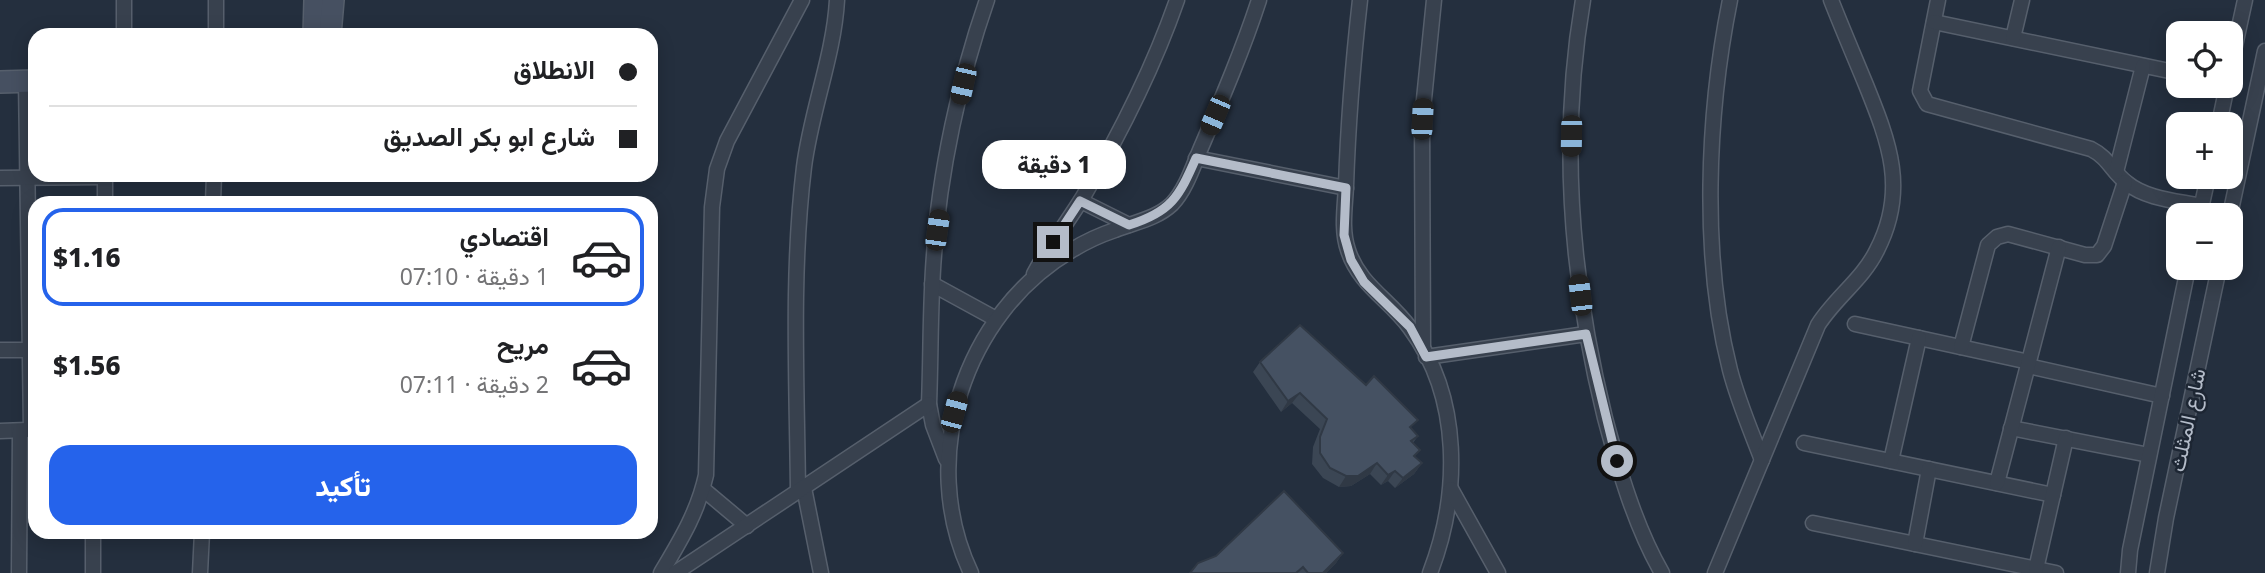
<!DOCTYPE html>
<html lang="ar">
<meta charset="utf-8">
<style>
:root{--surface:#fff;--page:#f6f6f6;--text:#202124;--muted:#757577;--line:#e0e0e0;--accent:#2563eb}
body{margin:0;font-family:"Noto Sans",Vazirmatn,sans-serif;background:var(--page);color:var(--text);direction:rtl;height:100vh;display:flex;flex-direction:column;font-size:26px;white-space:nowrap}
*{box-sizing:border-box;margin:0}
p{font-size:23px;color:var(--muted)}
.icon{flex:none;width:38px;height:38px;fill:none;stroke:currentColor;stroke-width:2;stroke-linecap:round;stroke-linejoin:round}
.map{position:relative;flex:1;overflow:hidden;direction:ltr}
.details{position:absolute;left:28px;top:196px;width:630px;height:343px;display:flex;flex-direction:column;background:var(--surface);border-radius:21px;box-shadow:0 4px 18px #0003;direction:rtl}
.details>*{flex:none}
.banner{position:absolute;left:28px;top:28px;width:630px;height:154px;border-radius:21px;box-shadow:0 4px 18px #0003;direction:rtl;display:grid;align-content:center;height:154px;padding:0 21px;background:var(--surface)}
.buttons{position:absolute;left:2166px;top:21px;display:grid;gap:14px}
.buttons a{display:grid;place-items:center;width:77px;height:77px;border-radius:14px;background:var(--surface);box-shadow:0 4px 18px #0003;font-size:35px}
.end{position:absolute;width:32px;height:32px;margin:-16px;border:9px solid #b4bcc9;background:#111;box-shadow:0 0 0 4px #111}
.from{border-radius:50%}
.bubble{position:absolute;height:49px;border-radius:21px;background:var(--surface);box-shadow:0 4px 18px #0003;font-size:23px;font-weight:800;line-height:49px;text-align:center;direction:rtl}
.car{position:absolute;width:21px;height:42px;margin:-21px -10px;border-radius:9px;box-shadow:0 0 5px 2px #0007;background:linear-gradient(#222 24%,#8ab4d8 0 40%,#222 0 76%,#8ab4d8 0 86%,#222 0)}
.banner b{display:flex;align-items:center;gap:24px;height:66px;font-size:26px}
.banner b+b{border-top:2px solid var(--line)}
.banner i{width:18px;height:18px;background:var(--text)}
ul{padding:12px 0 0;list-style:none}
li{display:flex;align-items:center;gap:21px;height:98px;margin:0 14px 10px;padding:0 7px;border:4px solid transparent;border-radius:21px}
li div{flex:1}
li b{display:block;font-size:26px}
li em{font-style:normal;font-weight:800}
li.current{border-color:var(--accent)}
li>.icon{width:63px;height:63px;stroke-width:1.5}
.cta{display:flex;gap:14px;margin-top:auto;padding:14px 21px}
.cta a{flex:1;height:80px;border-radius:21px;background:var(--accent);color:#fff;font-size:28px;font-weight:800;line-height:80px;text-align:center}
.map>svg:first-child{display:block}
.lines{fill:none;stroke-linecap:round;stroke-linejoin:round}
.street-casing{stroke:#565f6c;stroke-width:17}
.secondary-casing{stroke:#565f6c;stroke-width:24}
.street{stroke:#38414e;stroke-width:14}
.secondary{stroke:#465061;stroke-width:21}
.wall{fill:#3b4654}
.shaded-wall{fill:#303945}
.building{fill:#455162;stroke:#303945;stroke-width:2}
.route{stroke:#b4bcc9;stroke-width:9}
.labels{text-anchor:middle;dominant-baseline:central;stroke-width:5;stroke-linejoin:round;paint-order:stroke}
.street-label{font-size:21px;fill:#b4bcc9;stroke:#1d2633}
</style>
<div class="map">
<svg width="2265" height="573" viewBox="0 0 2265 573">
<rect width="100%" height="100%" fill="#242f3e"/>
<g class="lines">
<!-- street casing -->
<g class="street-casing">
<g id="street">
<path d="M 1360,0 C 1353,62 1348,124 1346,186 C 1345,207 1341,230 1348,250 C 1359,285 1390,300 1410,328 C 1462,398 1460,495 1430,573"/>
<path d="M 1583,0 C 1559,140 1571,281 1605,418 C 1619,470 1635,526 1662,573"/>
<path d="M 1730,0 C 1707,114 1701,257 1730,370 C 1738,401 1751,431 1762,460"/>
<path d="M 1938,0 L 1920,91 L 1927,104 L 2091,149 C 2109,158 2112,172 2127,183 C 2146,199 2178,201 2201,206"/>
<polyline points="1934,22 2179,73"/>
<polyline points="124,35 124,0"/>
<polyline points="216,35 216,0"/>
<polyline points="2013,38 2022,0"/>
<polyline points="2231,64 2245,0"/>
<polyline points="26,81 31,430"/>
<polyline points="2219,124 2227,86"/>
<polyline points="1196,158 1346,188"/>
<polyline points="2116,172 2143,66"/>
<polyline points="0,178 105,177"/>
<polyline points="1081,201 1129,225"/>
<polyline points="105,203 105,175"/>
<polyline points="213,203 214,175"/>
<polyline points="2200,213 2208,177"/>
<polyline points="2230,215 2265,51"/>
<path d="M 1034,274 C 1048,247 1067,223 1083,197 C 1120,134 1153,69 1177,0"/>
<polyline points="932,284 996,319"/>
<polyline points="1855,324 2029,362"/>
<polyline points="1961,347 1988,245 1997,237 2008,234 2085,255 2097,255 2104,246 2125,182"/>
<polyline points="1423,348 1422,119 1434,0"/>
<polyline points="0,350 35,350"/>
<polyline points="1426,357 1586,334"/>
<polyline points="2028,366 2162,396"/>
<polyline points="2011,428 2149,455"/>
<polyline points="0,431 27,430"/>
<polyline points="1804,443 2053,495"/>
<path d="M 946,459 L 933,425 L 929,404 C 931,354 930,304 934,255 C 939,174 960,77 987,0"/>
<polyline points="1891,461 1919,338"/>
<polyline points="1997,483 2059,247"/>
<polyline points="804,488 821,573"/>
<polyline points="703,489 747,526"/>
<polyline points="1451,489 1498,573"/>
<path d="M 798,492 C 797,384 791,274 804,167 C 811,111 834,55 837,0"/>
<polyline points="1813,523 2056,573"/>
<polyline points="1915,544 1929,469"/>
<polyline points="2036,569 2066,438"/>
<polyline points="19,573 20,431"/>
<polyline points="93,573 93,532"/>
<polyline points="200,573 202,532"/>
<path d="M 661,573 C 680,541 698,512 706,475 L 712,207 L 717,169 L 727,141 L 802,0"/>
<polyline points="675,573 929,404"/>
<path d="M 971,573 C 917,459 963,314 1072,250 C 1085,242 1100,235 1115,230 C 1135,222 1156,219 1172,204 C 1187,188 1194,163 1203,143 C 1223,96 1243,49 1259,0"/>
<path d="M 1715,573 L 1818,325 C 1835,298 1863,279 1877,250 C 1908,190 1889,142 1866,85 C 1854,56 1842,28 1831,0"/>
<polyline points="2128,573 2130,550 2188,268"/>
<polyline points="2157,573 2166,518 2219,268"/>
</g>
</g>
<!-- secondary casing -->
<g class="secondary-casing">
<g id="secondary">
<polyline points="314,35 315,0"/>
<polyline points="330,35 333,0"/>
<polyline points="0,82 35,81"/>
</g>
</g>
<!-- street -->
<use href="#street" class="street"/>
<!-- secondary -->
<use href="#secondary" class="secondary"/>
</g>
<!-- wall -->
<g class="wall">
<polygon points="1260,362 1411,428 1418,436 1413,443 1415,457 1422,463 1414,474 1395,488 1388,481 1381,485 1370,474 1351,486 1339,487 1323,478 1312,464 1313,447 1320,429 1292,403 1281,412 1253,372"/>
<polygon points="1343,553 1336,563 1326,573 1190,573"/>
</g>
<!-- shaded-wall -->
<g class="shaded-wall">
<polygon points="1300,393 1292,403 1281,412 1288,401"/>
<polygon points="1377,463 1370,474 1351,486 1339,487 1346,476"/>
<polygon points="1422,463 1414,474 1395,488 1403,478"/>
<polygon points="1395,471 1388,481 1381,485 1388,475"/>
<polygon points="1343,553 1336,563 1326,573 1323,573"/>
</g>
<!-- building -->
<g class="building">
<polygon points="1300,325 1366,385 1374,376 1418,420 1410,427 1418,436 1411,441 1420,450 1414,456 1422,463 1403,478 1395,471 1388,475 1377,463 1358,476 1346,476 1330,468 1320,453 1320,437 1327,419 1300,393 1288,401 1260,362"/>
<polygon points="1284,491 1343,553 1323,573 1308,573 1303,567 1296,573 1190,573 1198,563 1216,556"/>
</g>
<g class="lines">
<!-- route -->
<path class="route" d="M 1053,242 L 1080,201 L 1129,225 C 1171,212 1179,197 1196,158 L 1346,188 L 1344,235 L 1351,260 L 1364,282 L 1410,327 L 1426,357 L 1586,334 L 1617,461"/>
</g>
<g class="labels">
<!-- street labels -->
<g class="street-label">
<text transform="translate(2187 420) rotate(-78)">شارع المثلث</text>
</g>
</g>
</svg>
<div class="buttons">
<a><svg class="icon" aria-label="locate" viewBox="0 0 24 24"><circle cx="12" cy="12" r="6"/><path d="M12 2v4M12 18v4M2 12h4M18 12h4"/></svg></a>
<a>+</a>
<a>−</a>
</div>
<i class="end from" style="left:1617px;top:461px"></i>
<i class="end" style="left:1053px;top:242px"></i>
<div class="bubble" style="left:982px;top:140px;width:144px">1 دقيقة</div>
<i class="car" style="left:963px;top:84px;rotate:193deg"></i>
<i class="car" style="left:1215px;top:115px;rotate:203deg"></i>
<i class="car" style="left:1422px;top:119px;rotate:3deg"></i>
<i class="car" style="left:1571px;top:136px;rotate:181deg"></i>
<i class="car" style="left:937px;top:230px;rotate:8deg"></i>
<i class="car" style="left:1580px;top:295px;rotate:353deg"></i>
<i class="car" style="left:954px;top:412px;rotate:15deg"></i>
<div class="banner">
<b><i class="from"></i>الانطلاق</b>
<b><i></i>شارع ابو بكر الصديق</b>
</div>
<section class="details">
<ul>
<li class="current"><svg class="icon" aria-label="car" viewBox="0 0 24 24"><path d="M5 17H2v-5l4-1 3-4h7l3 4 3 1v5h-3M9 17h6M6 11h13"/><circle cx="7" cy="17" r="2"/><circle cx="17" cy="17" r="2"/></svg><div><b>اقتصادي</b><p>1 دقيقة · 07:10</p></div><em>$1.16</em></li>
<li><svg class="icon" aria-label="car" viewBox="0 0 24 24"><path d="M5 17H2v-5l4-1 3-4h7l3 4 3 1v5h-3M9 17h6M6 11h13"/><circle cx="7" cy="17" r="2"/><circle cx="17" cy="17" r="2"/></svg><div><b>مريح</b><p>2 دقيقة · 07:11</p></div><em>$1.56</em></li>
</ul>
<div class="cta"><a>تأكيد</a></div>
</section>
</div>
